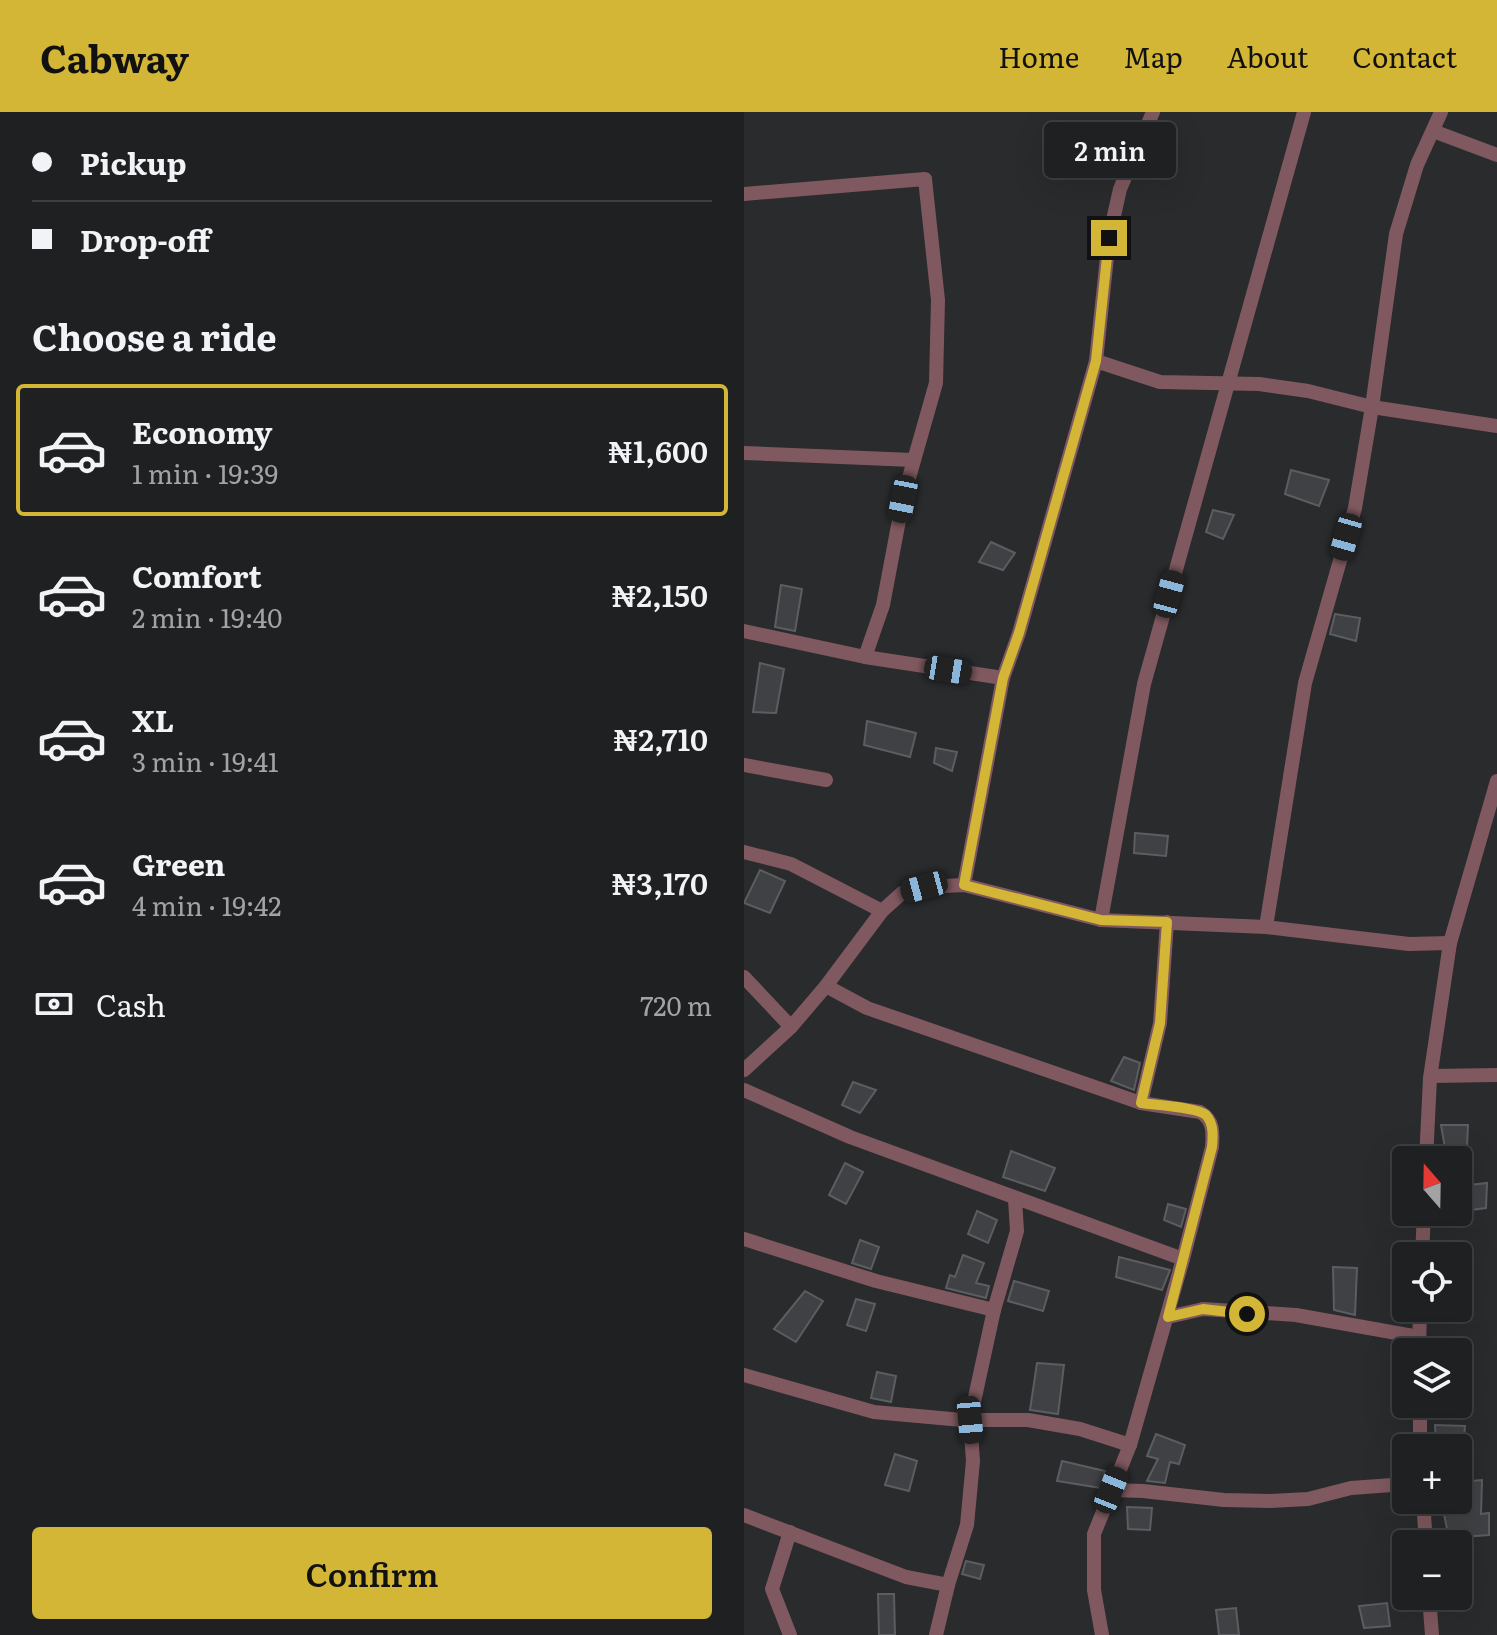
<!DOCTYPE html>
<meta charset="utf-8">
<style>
:root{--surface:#1f2022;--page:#27282a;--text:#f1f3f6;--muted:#a1a3a5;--line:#3c3e40;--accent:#d3b635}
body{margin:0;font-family:Literata,serif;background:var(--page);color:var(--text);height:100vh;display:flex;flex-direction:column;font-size:30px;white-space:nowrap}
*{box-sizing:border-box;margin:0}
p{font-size:26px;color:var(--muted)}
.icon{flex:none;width:44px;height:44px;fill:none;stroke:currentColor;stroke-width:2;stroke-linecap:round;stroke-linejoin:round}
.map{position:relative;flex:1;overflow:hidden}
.sheet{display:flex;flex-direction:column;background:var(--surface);width:744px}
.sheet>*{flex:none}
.hud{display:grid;align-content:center;height:176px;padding:0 32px;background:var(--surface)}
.needle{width:52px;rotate:340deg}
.controls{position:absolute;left:648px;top:1034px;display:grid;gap:16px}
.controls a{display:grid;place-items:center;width:80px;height:80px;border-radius:8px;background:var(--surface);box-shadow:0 8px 32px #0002,0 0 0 2px var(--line);font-size:40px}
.end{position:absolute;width:36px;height:36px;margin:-18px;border:10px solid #d3b635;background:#111;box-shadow:0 0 0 4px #111}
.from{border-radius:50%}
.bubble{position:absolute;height:56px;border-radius:8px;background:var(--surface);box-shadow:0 8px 32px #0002,0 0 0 2px var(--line);font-size:26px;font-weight:600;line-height:56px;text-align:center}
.car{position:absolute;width:24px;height:48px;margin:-24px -12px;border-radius:10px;box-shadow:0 0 6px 2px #0007;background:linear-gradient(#222 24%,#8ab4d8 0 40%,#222 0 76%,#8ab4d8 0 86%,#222 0)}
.hud b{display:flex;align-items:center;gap:28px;height:76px;font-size:30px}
.hud b+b{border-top:2px solid var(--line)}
.hud i{width:20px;height:20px;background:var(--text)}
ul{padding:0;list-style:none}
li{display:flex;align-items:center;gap:24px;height:132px;margin:0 16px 12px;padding:0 16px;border:4px solid transparent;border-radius:8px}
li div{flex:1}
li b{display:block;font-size:30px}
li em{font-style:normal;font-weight:600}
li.selected{border-color:var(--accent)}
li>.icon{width:72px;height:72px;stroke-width:1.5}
h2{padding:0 32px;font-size:36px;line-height:96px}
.pay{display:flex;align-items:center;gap:20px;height:88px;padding:0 32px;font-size:30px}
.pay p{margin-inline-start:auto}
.primary-button{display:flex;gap:16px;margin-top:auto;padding:16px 32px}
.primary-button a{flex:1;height:92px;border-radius:8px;background:var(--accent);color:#111;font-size:32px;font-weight:600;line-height:92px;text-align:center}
header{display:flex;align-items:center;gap:48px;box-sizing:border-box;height:112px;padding:0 40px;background:var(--accent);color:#111}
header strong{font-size:38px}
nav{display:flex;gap:44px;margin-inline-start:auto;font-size:28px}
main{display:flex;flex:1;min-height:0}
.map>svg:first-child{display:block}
.building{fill:#3f4144;stroke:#5b5d60;stroke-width:2}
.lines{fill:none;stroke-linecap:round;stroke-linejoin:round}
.minor{stroke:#7f595f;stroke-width:14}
.route{stroke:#d3b635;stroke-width:10}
</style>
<header>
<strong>Cabway</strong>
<nav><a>Home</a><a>Map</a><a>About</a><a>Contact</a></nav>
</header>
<main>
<section class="sheet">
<div class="hud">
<b><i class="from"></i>Pickup</b>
<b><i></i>Drop-off</b>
</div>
<h2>Choose a ride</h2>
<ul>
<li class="selected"><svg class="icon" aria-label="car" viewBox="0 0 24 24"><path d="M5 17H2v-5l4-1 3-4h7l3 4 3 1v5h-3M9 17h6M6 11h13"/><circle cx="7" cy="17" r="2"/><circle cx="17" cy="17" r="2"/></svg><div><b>Economy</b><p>1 min · 19:39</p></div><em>₦1,600</em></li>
<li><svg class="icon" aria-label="car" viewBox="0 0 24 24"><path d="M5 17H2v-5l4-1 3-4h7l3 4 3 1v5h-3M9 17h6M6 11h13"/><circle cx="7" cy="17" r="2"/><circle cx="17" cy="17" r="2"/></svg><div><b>Comfort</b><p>2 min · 19:40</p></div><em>₦2,150</em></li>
<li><svg class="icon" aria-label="car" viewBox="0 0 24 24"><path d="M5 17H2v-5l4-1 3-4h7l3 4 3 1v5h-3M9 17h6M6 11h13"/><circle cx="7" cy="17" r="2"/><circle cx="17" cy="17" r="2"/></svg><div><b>XL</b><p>3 min · 19:41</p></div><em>₦2,710</em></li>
<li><svg class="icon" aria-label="car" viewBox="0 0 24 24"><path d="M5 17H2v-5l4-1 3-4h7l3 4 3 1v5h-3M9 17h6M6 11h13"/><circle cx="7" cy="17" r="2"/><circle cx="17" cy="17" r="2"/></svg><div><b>Green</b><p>4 min · 19:42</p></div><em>₦3,170</em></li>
</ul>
<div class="pay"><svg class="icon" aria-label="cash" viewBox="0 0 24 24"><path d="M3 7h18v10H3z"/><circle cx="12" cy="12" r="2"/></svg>Cash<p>720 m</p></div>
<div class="primary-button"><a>Confirm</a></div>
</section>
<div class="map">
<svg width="753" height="1523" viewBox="0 0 753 1523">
<rect width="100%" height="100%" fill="#292b2d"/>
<!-- building -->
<g class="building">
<polygon points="547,358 585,368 575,394 541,382"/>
<polygon points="469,398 490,403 479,427 462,420"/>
<polygon points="247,430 271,441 259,458 235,450"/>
<polygon points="37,473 58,477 51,519 31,515"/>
<polygon points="591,502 616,506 612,529 586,522"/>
<polygon points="16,551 40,557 32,601 9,600"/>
<polygon points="123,609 172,621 166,645 120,633"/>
<polygon points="192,636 213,640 208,659 190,651"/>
<polygon points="391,721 424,724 422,744 390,741"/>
<polygon points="16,758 41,769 26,801 0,791"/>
<polygon points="380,945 396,951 390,978 367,969"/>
<polygon points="109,970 132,978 116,1001 98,993"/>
<polygon points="697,1013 724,1013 723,1035 701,1036"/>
<polygon points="267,1039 311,1056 301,1079 259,1065"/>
<polygon points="101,1051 119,1060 102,1092 85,1083"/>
<polygon points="743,1071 742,1096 726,1098 726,1073"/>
<polygon points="424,1092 442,1097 437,1115 420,1108"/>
<polygon points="233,1099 253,1108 244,1131 224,1122"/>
<polygon points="116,1128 135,1135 127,1157 108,1151"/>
<polygon points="219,1143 240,1151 232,1171 245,1174 242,1186 202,1176 206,1163 211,1165"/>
<polygon points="375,1145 426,1158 418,1178 372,1165"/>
<polygon points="589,1155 613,1156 611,1203 590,1198"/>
<polygon points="270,1169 305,1179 299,1199 264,1189"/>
<polygon points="61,1179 79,1189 52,1230 30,1217"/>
<polygon points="112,1187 131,1192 122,1219 103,1213"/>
<polygon points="293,1251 320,1253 314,1302 286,1298"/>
<polygon points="133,1260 152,1264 147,1290 127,1286"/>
<polygon points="691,1313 721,1314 719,1336 692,1334"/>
<polygon points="412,1322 441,1333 435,1352 426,1350 421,1371 403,1369 414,1347 403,1344"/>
<polygon points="151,1342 173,1349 165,1379 141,1373"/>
<polygon points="318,1349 361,1359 357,1376 313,1369"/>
<polygon points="738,1368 737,1402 745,1401 745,1423 705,1426 697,1388 714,1388 714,1370"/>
<polygon points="383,1395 408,1396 406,1418 384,1417"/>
<polygon points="222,1449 240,1453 236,1467 218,1462"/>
<polygon points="134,1482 150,1482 151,1523 135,1523"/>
<polygon points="643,1491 646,1514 620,1516 615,1494"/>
<polygon points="492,1496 495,1523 475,1523 472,1498"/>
</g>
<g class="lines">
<!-- minor -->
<g class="minor">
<polyline points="689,19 753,43"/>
<polyline points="0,82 181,67 194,188 192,271 159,387 139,493 121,545"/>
<polyline points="352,249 416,270 515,272 564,279 628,295 753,314"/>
<polyline points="0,341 169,348"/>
<polyline points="0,519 121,545 259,566"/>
<polyline points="0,653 82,668"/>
<polyline points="0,740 47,752 138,799"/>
<polyline points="220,773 259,566 275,521 352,249 365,126 376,77 409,0"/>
<polyline points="357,808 400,572 560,0"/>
<polyline points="522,815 561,571 611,396 628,295 652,122 673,53 697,0"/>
<polyline points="0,865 47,915"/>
<path d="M 82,874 L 123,896 L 397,991 L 456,1000 C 470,1008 469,1021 468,1035 L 439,1147"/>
<polyline points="0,958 47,915 82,874 138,799 158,781 180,775 220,773 357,808 522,815 665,832 706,831"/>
<polyline points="687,964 753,963"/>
<polyline points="0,978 106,1025 439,1147 386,1333 350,1422 350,1478 358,1523"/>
<polyline points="397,991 416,911 423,810"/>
<polyline points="682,1048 686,966 706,831 753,669"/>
<polyline points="0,1127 132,1169 250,1198"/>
<polyline points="678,1144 680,1100"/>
<polyline points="424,1205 459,1197 552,1203 675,1225"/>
<polyline points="675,1240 676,1196"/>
<polyline points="0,1263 130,1300 218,1308 284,1308 336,1317 386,1333"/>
<polyline points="676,1292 676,1336"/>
<polyline points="367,1378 399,1379 480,1388 526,1389 564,1387 607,1376 662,1372"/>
<polyline points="679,1388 682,1432"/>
<polyline points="0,1403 162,1465 204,1473 192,1523"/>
<polyline points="46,1420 28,1477 46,1523"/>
<polyline points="204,1473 223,1413 229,1349 226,1308 250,1198 273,1119 271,1087"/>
<polyline points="685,1484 688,1523"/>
</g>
</g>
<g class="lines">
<!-- route -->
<path class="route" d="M 365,126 L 352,249 L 275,521 L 259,566 L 220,773 L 357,808 L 423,810 L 416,911 L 397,991 C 410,993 453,995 462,1003 C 470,1012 469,1024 468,1035 L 424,1205 L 459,1197 L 503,1202"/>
</g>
</svg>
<div class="controls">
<a><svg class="needle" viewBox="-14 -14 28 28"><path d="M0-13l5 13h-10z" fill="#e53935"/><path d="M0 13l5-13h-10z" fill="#a1a3a5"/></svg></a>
<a><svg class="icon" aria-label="locate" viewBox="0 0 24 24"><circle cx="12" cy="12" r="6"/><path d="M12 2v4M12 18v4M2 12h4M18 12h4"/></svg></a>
<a><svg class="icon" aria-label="layers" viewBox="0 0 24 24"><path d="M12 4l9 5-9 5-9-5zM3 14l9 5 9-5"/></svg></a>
<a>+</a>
<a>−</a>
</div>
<i class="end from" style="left:503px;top:1202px"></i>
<i class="end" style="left:365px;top:126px"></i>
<div class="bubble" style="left:300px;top:10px;width:132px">2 min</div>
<i class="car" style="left:159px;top:387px;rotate:191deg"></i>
<i class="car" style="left:602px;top:425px;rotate:196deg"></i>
<i class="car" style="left:425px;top:482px;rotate:15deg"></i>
<i class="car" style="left:204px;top:558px;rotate:99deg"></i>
<i class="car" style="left:180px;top:775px;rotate:255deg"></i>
<i class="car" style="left:226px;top:1308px;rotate:175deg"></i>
<i class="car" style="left:367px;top:1378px;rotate:22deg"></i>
</div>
</main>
